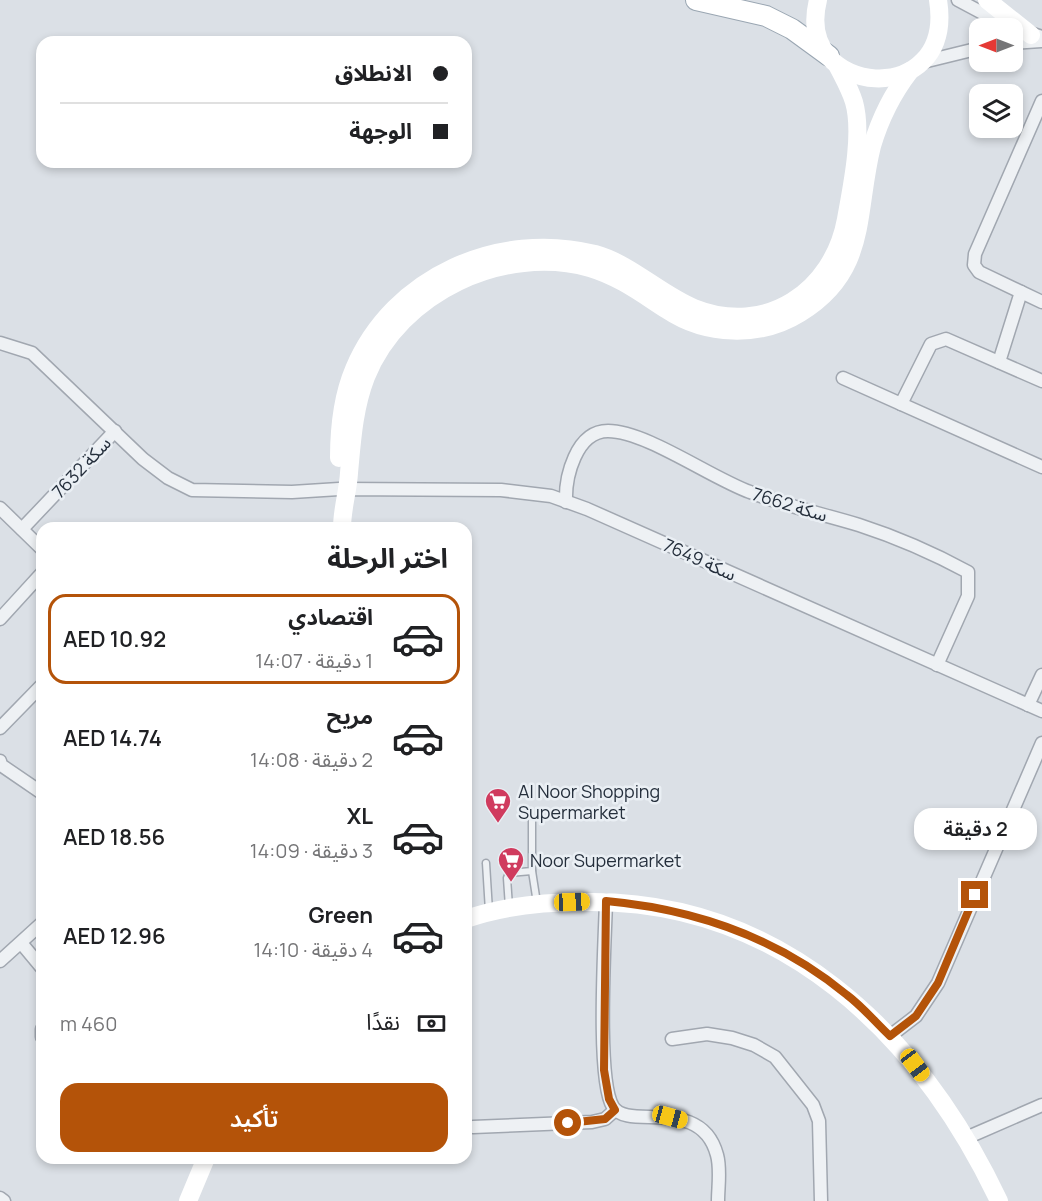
<!DOCTYPE html>
<html lang="ar">
<meta charset="utf-8">
<style>
:root{--surface:#fff;--page:#f6f6f6;--text:#202124;--muted:#757577;--line:#e0e0e0;--accent:#b45309}
body{margin:0;font-family:Manrope,"Noto Sans Arabic",sans-serif;background:var(--page);color:var(--text);direction:rtl;height:100vh;display:flex;flex-direction:column;font-size:22px;white-space:nowrap}
*{box-sizing:border-box;margin:0}
p{font-size:20px;color:var(--muted)}
.icon{flex:none;width:33px;height:33px;fill:none;stroke:currentColor;stroke-width:2;stroke-linecap:round;stroke-linejoin:round}
.map{position:relative;flex:1;overflow:hidden;direction:ltr}
.panel{position:absolute;left:36px;top:522px;width:436px;height:642px;display:flex;flex-direction:column;background:var(--surface);border-radius:18px;box-shadow:0 3px 9px #0003;direction:rtl}
.panel>*{flex:none}
.banner{position:absolute;left:36px;top:36px;width:436px;height:132px;border-radius:18px;box-shadow:0 3px 9px #0003;direction:rtl;display:grid;align-content:center;height:132px;padding:0 24px;background:var(--surface)}
.needle{width:39px;rotate:270deg}
.tools{position:absolute;left:969px;top:18px;display:grid;gap:12px}
.tools a{display:grid;place-items:center;width:54px;height:54px;border-radius:12px;background:var(--surface);box-shadow:0 3px 9px #0003;font-size:30px}
.end{position:absolute;width:27px;height:27px;margin:-14px;border:8px solid #b45309;background:#fff;box-shadow:0 0 0 3px #fff}
.from{border-radius:50%}
.bubble{position:absolute;height:42px;border-radius:18px;background:var(--surface);box-shadow:0 3px 9px #0003;font-size:20px;font-weight:600;line-height:42px;text-align:center;direction:rtl}
.car{position:absolute;width:18px;height:36px;margin:-18px -9px;border-radius:8px;box-shadow:0 0 4px 2px #0007;background:linear-gradient(#f5c518 24%,#345 0 40%,#f5c518 0 76%,#345 0 86%,#f5c518 0)}
.banner b{display:flex;align-items:center;gap:21px;height:57px;font-size:22px}
.banner b+b{border-top:2px solid var(--line)}
.banner i{width:15px;height:15px;background:var(--text)}
ul{padding:0;list-style:none}
li{display:flex;align-items:center;gap:18px;height:90px;margin:0 12px 9px;padding:0 12px;border:3px solid transparent;border-radius:18px}
li div{flex:1}
li b{display:block;font-size:22px}
li em{font-style:normal;font-weight:600}
li.selected{border-color:var(--accent)}
li>.icon{width:54px;height:54px;stroke-width:1.5}
h2{padding:0 24px;font-size:27px;line-height:72px}
.pay{display:flex;align-items:center;gap:15px;height:66px;padding:0 24px;font-size:22px}
.pay p{margin-inline-start:auto}
.button{display:flex;gap:12px;margin-top:auto;padding:12px 24px}
.button a{flex:1;height:69px;border-radius:18px;background:var(--accent);color:#fff;font-size:24px;font-weight:600;line-height:69px;text-align:center}
.map>svg:first-child{display:block}
.lines{fill:none;stroke-linecap:round;stroke-linejoin:round}
.lane-casing{stroke:#a1a7b0;stroke-width:9}
.street-casing{stroke:#a1a7b0;stroke-width:15}
.primary-casing{stroke:#9aa6b2;stroke-width:22}
.lane{stroke:#eef1f4;stroke-width:6}
.street{stroke:#eef1f4;stroke-width:12}
.secondary{stroke:#fff;stroke-width:18}
.primary{stroke:#fff;stroke-width:20}
.route{stroke:#b45309;stroke-width:8}
.labels{text-anchor:middle;dominant-baseline:central;stroke-width:5;stroke-linejoin:round;paint-order:stroke}
.street-label{font-size:18px;fill:#252f3c;stroke:#eaeff4}
.poi-label{font-size:18px;fill:#252f3c;stroke:#eaeff4;text-anchor:start}
</style>
<div class="map">
<svg width="1042" height="1201" viewBox="0 0 1042 1201">
<rect width="100%" height="100%" fill="#dbe0e6"/>
<g class="lines">
<!-- lane casing -->
<g class="lane-casing">
<g id="lane">
<polyline points="486,863 489,911"/>
<polyline points="532,871 537,903"/>
<polyline points="509,907 507,878 509,873 532,871 532,821"/>
</g>
</g>
<!-- street casing -->
<g class="street-casing">
<g id="street">
<polyline points="958,0 1003,24 1042,37"/>
<polyline points="1012,43 1041,41"/>
<polyline points="923,62 980,48"/>
<polyline points="1042,101 975,254 974,265 979,272 1042,302"/>
<polyline points="0,343 32,353 143,459 168,478 192,490 292,492 339,489 501,490 551,496 587,509 1042,711"/>
<polyline points="999,362 1021,292"/>
<polyline points="843,378 1042,467"/>
<polyline points="901,404 931,344 946,339 1042,381"/>
<path d="M 566,502 C 565,477 576,431 608,431 C 646,431 711,478 750,492 C 785,506 823,514 859,525 C 896,537 933,553 968,572 L 968,596 L 937,665"/>
<polyline points="0,508 42,549"/>
<polyline points="22,529 115,431"/>
<polyline points="0,619 42,573"/>
<polyline points="1028,705 1042,675"/>
<polyline points="0,728 42,685"/>
<polyline points="0,761 1,765 42,793"/>
<path d="M 606,901 C 605,940 596,1080 613,1107 C 628,1131 701,1095 717,1155 C 721,1169 718,1187 718,1201"/>
<polyline points="22,944 42,968"/>
<polyline points="0,961 42,923"/>
<polyline points="42,1029 42,1037"/>
<polyline points="890,1036 916,1016 938,983 1042,743"/>
<polyline points="672,1039 707,1034 732,1038 754,1045 775,1057 813,1105 819,1121 821,1201"/>
<polyline points="473,1127 592,1122 605,1119 615,1110"/>
<polyline points="966,1138 1042,1105"/>
<polyline points="0,1198 4,1201"/>
</g>
</g>
<!-- primary casing -->
<g class="primary-casing">
<polyline id="primary" points="696,0 766,16 792,29 829,56"/>
</g>
<!-- lane -->
<use href="#lane" class="lane"/>
<!-- street -->
<use href="#street" class="street"/>
<!-- secondary -->
<g class="secondary">
<path d="M 818,0 C 793,98 956,111 938,0"/>
<polyline points="987,0 1031,35"/>
<path d="M 339,458 C 339,427 342,397 354,369 C 393,276 499,230 595,254 C 631,264 660,294 694,308 C 766,337 833,291 846,219 C 852,186 863,133 854,102 C 850,89 843,77 837,65"/>
<path d="M 342,528 C 342,509 348,491 349,473 C 352,440 354,408 366,377 C 400,292 504,244 590,268 C 620,277 642,294 667,310 C 706,336 760,338 800,313 C 869,271 855,213 872,146 C 880,119 893,93 910,71"/>
<path d="M 466,919 C 504,906 543,902 583,902 C 780,898 919,1033 999,1201"/>
<polyline points="188,1201 206,1158"/>
</g>
<!-- primary -->
<use href="#primary" class="primary"/>
</g>
<g class="lines">
<!-- route -->
<path class="route" d="M 568,1123 L 605,1119 L 615,1110 L 609,1099 L 604,1070 L 606,901 C 694,909 778,938 847,995 C 863,1007 876,1023 890,1036 L 916,1016 L 938,983 L 975,895"/>
</g>
<!-- icons -->
<defs>
<g id="supermarket-pin" transform="scale(1.35)"><path d="M0 17L-7.5 6A9.5 9.5 0 1 1 7.5 6Z" fill="#d03b5e" stroke="#eaeff4"/><path d="M-6-5.5h2.5l.6 2H6L4.5 2H-2.5L-4.4-4H-6ZM-1.5 3.2a1.3 1.3 0 1 0 .1 0ZM3 3.2a1.3 1.3 0 1 0 .1 0Z" fill="#fff"/></g>
</defs>
<g fill-rule="evenodd">
<use href="#supermarket-pin" x="498" y="801"/>
<use href="#supermarket-pin" x="511" y="860"/>
</g>
<g class="labels">
<!-- street labels -->
<g class="street-label">
<text transform="translate(81 467) rotate(-47)">سكة 7632</text>
<text transform="translate(790 504) rotate(17)">سكة 7662</text>
<text transform="translate(700 559) rotate(24)">سكة 7649</text>
</g>
<!-- poi labels -->
<g class="poi-label">
<text x="518" y="791">Al Noor Shopping<tspan x="518" dy="21">Supermarket</tspan></text>
<text x="530" y="860">Noor Supermarket</text>
</g>
</g>
</svg>
<div class="tools">
<a><svg class="needle" viewBox="-14 -14 28 28"><path d="M0-13l5 13h-10z" fill="#e53935"/><path d="M0 13l5-13h-10z" fill="#757577"/></svg></a>
<a><svg class="icon" aria-label="layers" viewBox="0 0 24 24"><path d="M12 4l9 5-9 5-9-5zM3 14l9 5 9-5"/></svg></a>
</div>
<i class="end from" style="left:568px;top:1123px"></i>
<i class="end" style="left:975px;top:895px"></i>
<div class="bubble" style="left:914px;top:808px;width:123px">2 دقيقة</div>
<i class="car" style="left:572px;top:902px;rotate:88deg"></i>
<i class="car" style="left:915px;top:1065px;rotate:143deg"></i>
<i class="car" style="left:670px;top:1117px;rotate:105deg"></i>
<div class="banner">
<b><i class="from"></i>الانطلاق</b>
<b><i></i>الوجهة</b>
</div>
<section class="panel">
<h2>اختر الرحلة</h2>
<ul>
<li class="selected"><svg class="icon" aria-label="car" viewBox="0 0 24 24"><path d="M5 17H2v-5l4-1 3-4h7l3 4 3 1v5h-3M9 17h6M6 11h13"/><circle cx="7" cy="17" r="2"/><circle cx="17" cy="17" r="2"/></svg><div><b>اقتصادي</b><p>1 دقيقة · 14:07</p></div><em>AED 10.92</em></li>
<li><svg class="icon" aria-label="car" viewBox="0 0 24 24"><path d="M5 17H2v-5l4-1 3-4h7l3 4 3 1v5h-3M9 17h6M6 11h13"/><circle cx="7" cy="17" r="2"/><circle cx="17" cy="17" r="2"/></svg><div><b>مريح</b><p>2 دقيقة · 14:08</p></div><em>AED 14.74</em></li>
<li><svg class="icon" aria-label="car" viewBox="0 0 24 24"><path d="M5 17H2v-5l4-1 3-4h7l3 4 3 1v5h-3M9 17h6M6 11h13"/><circle cx="7" cy="17" r="2"/><circle cx="17" cy="17" r="2"/></svg><div><b>XL</b><p>3 دقيقة · 14:09</p></div><em>AED 18.56</em></li>
<li><svg class="icon" aria-label="car" viewBox="0 0 24 24"><path d="M5 17H2v-5l4-1 3-4h7l3 4 3 1v5h-3M9 17h6M6 11h13"/><circle cx="7" cy="17" r="2"/><circle cx="17" cy="17" r="2"/></svg><div><b>Green</b><p>4 دقيقة · 14:10</p></div><em>AED 12.96</em></li>
</ul>
<div class="pay"><svg class="icon" aria-label="cash" viewBox="0 0 24 24"><path d="M3 7h18v10H3z"/><circle cx="12" cy="12" r="2"/></svg>نقدًا<p>460 m</p></div>
<div class="button"><a>تأكيد</a></div>
</section>
</div>
